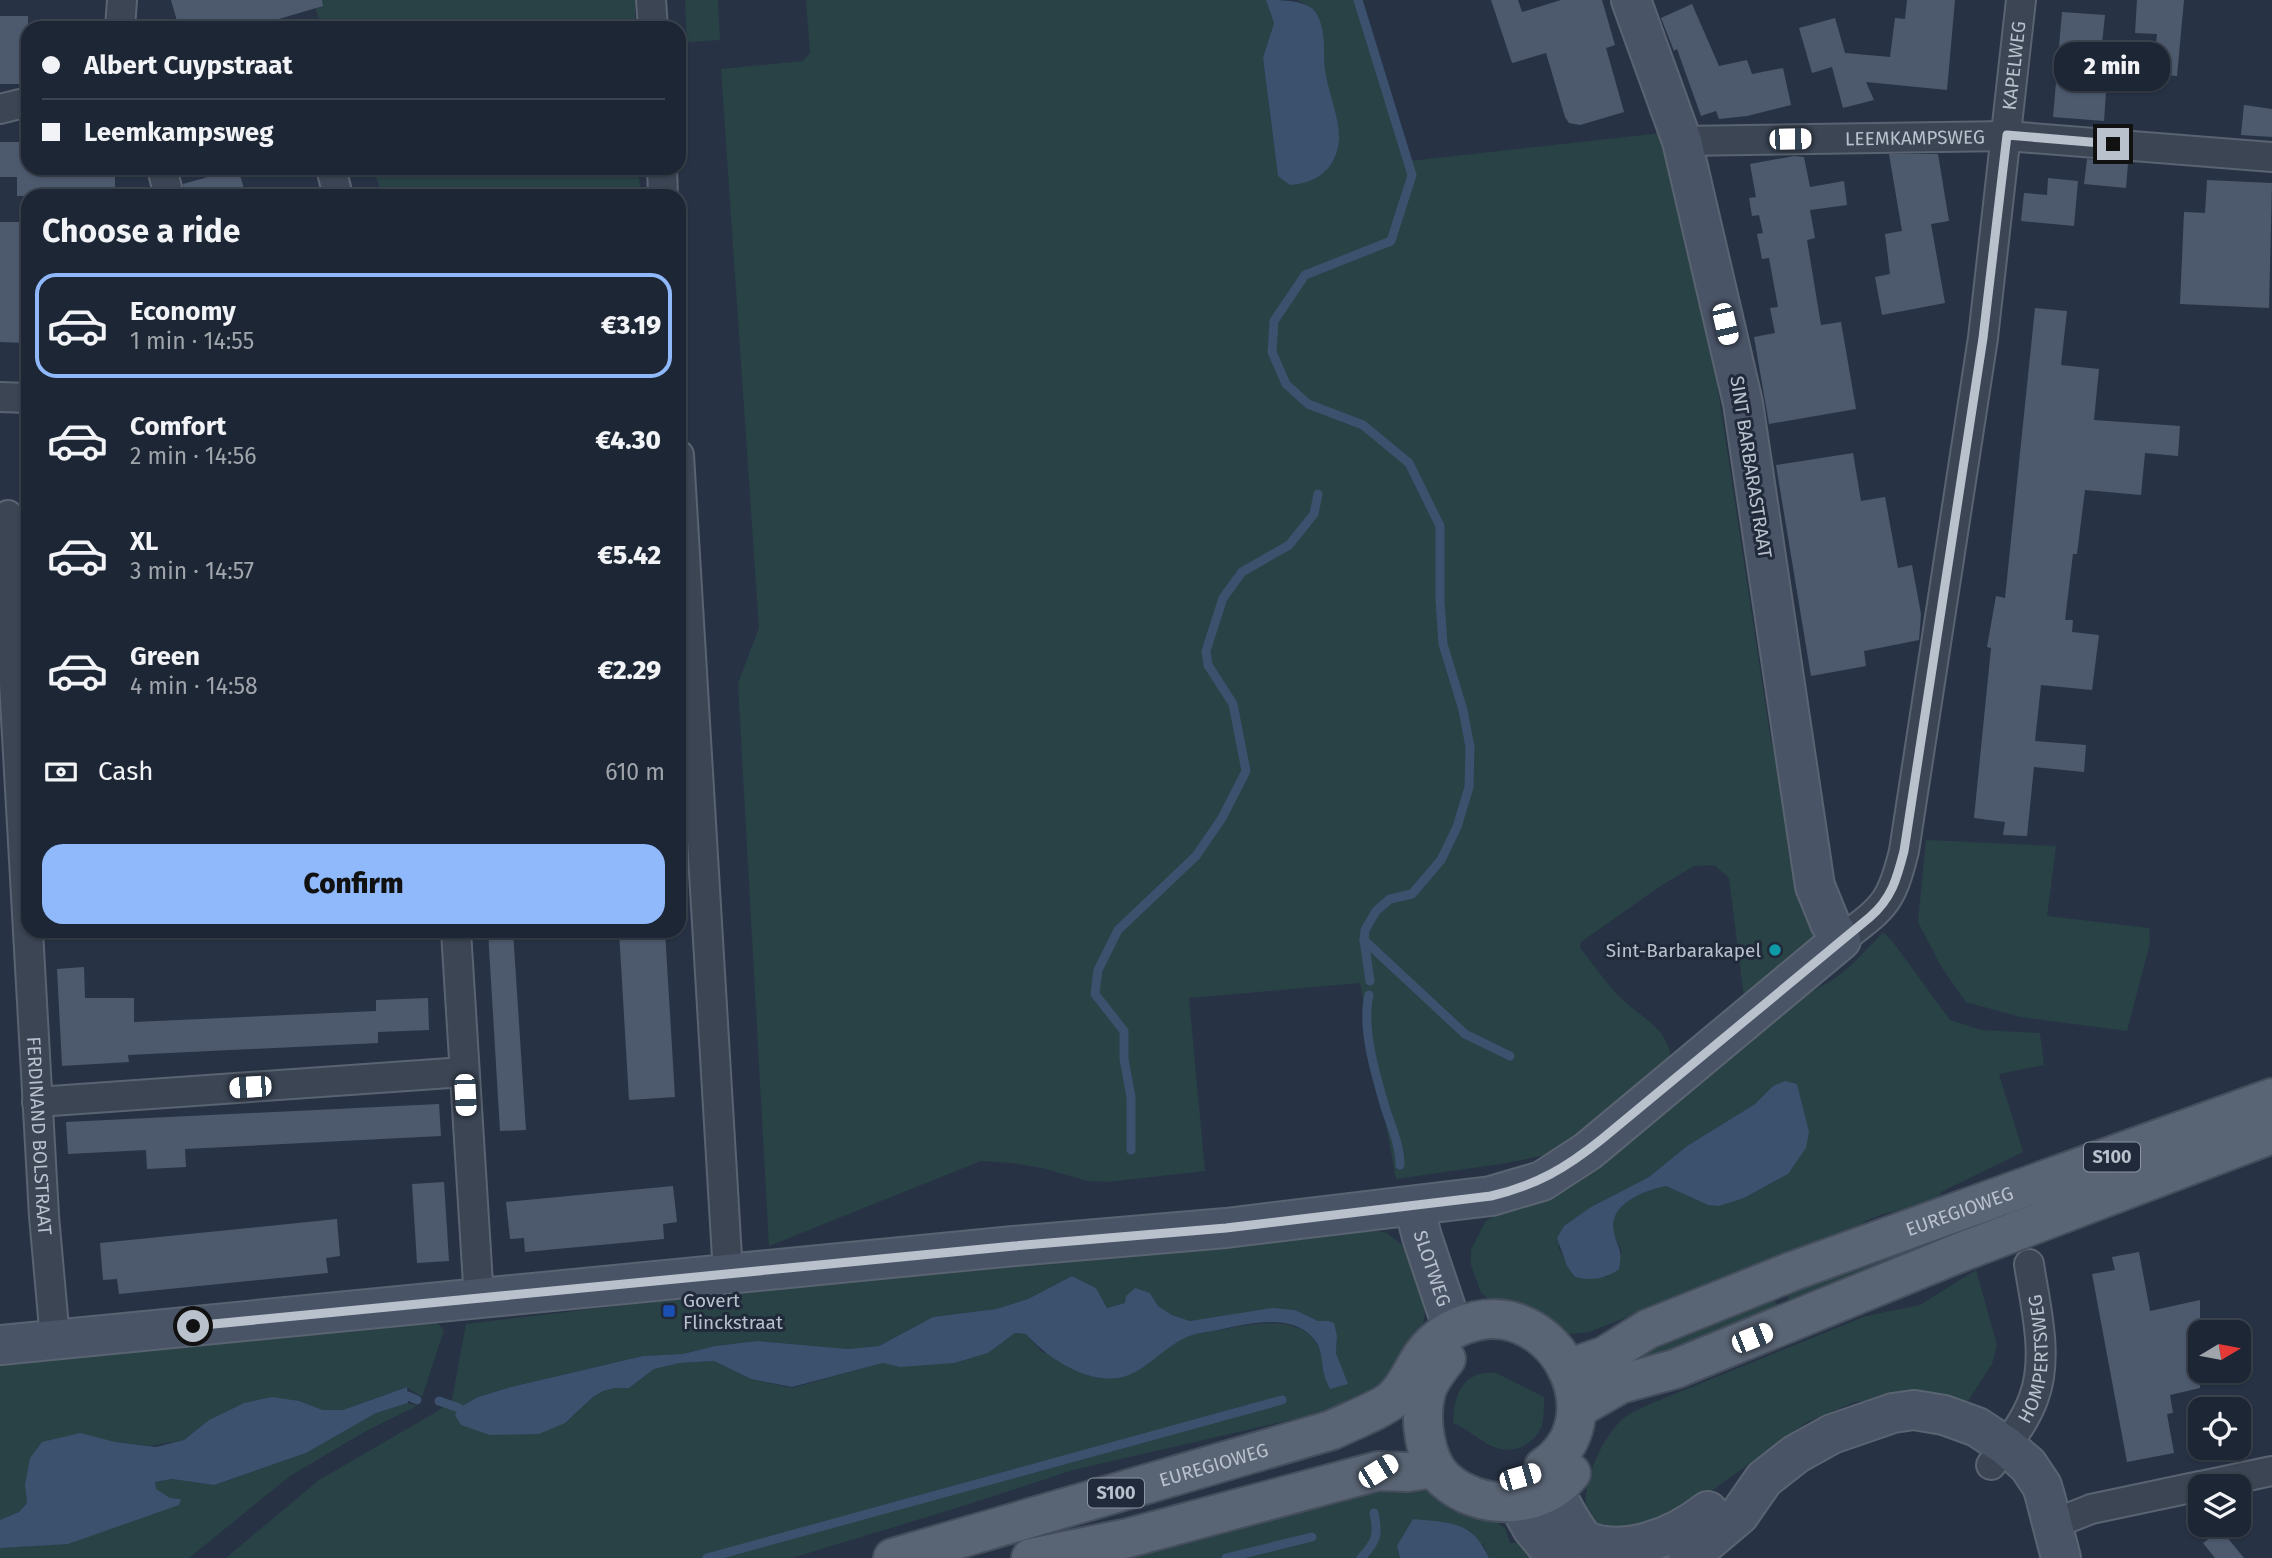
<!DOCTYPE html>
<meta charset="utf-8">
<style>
:root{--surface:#1d2634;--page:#2a3240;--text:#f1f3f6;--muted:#a0a5ac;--line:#3b434f;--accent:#90b9fb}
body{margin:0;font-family:"Fira Sans",sans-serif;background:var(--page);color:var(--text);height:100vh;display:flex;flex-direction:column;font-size:26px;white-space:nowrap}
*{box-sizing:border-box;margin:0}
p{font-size:23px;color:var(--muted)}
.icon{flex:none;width:38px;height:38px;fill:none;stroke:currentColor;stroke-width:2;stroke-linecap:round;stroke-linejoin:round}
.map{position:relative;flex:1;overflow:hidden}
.panel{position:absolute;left:21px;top:189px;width:665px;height:749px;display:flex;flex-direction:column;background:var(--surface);border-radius:21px;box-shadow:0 2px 5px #0004,0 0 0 2px var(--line)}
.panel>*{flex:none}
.guide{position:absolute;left:21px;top:21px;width:665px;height:154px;border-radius:21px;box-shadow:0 2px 5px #0004,0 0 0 2px var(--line);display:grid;align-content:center;height:154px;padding:0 21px;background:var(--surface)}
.needle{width:46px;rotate:80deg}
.controls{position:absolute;left:2188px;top:1320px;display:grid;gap:14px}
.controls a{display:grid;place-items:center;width:63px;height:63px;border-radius:14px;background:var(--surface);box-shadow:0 2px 5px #0004,0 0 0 2px var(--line);font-size:35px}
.end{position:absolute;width:32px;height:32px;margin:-16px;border:9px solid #b9c1cd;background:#111;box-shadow:0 0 0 4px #111}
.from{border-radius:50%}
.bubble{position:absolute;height:49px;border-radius:21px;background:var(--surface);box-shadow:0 2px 5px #0004,0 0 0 2px var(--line);font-size:23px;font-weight:800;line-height:49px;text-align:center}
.car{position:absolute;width:21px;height:42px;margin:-21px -10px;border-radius:9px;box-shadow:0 0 5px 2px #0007;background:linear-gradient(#fff 24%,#345 0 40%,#fff 0 76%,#345 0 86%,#fff 0)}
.guide b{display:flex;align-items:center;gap:24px;height:66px;font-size:26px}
.guide b+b{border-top:2px solid var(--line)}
.guide i{width:18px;height:18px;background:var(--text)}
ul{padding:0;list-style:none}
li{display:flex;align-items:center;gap:21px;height:105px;margin:0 14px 10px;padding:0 7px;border:4px solid transparent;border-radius:21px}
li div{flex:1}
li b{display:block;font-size:26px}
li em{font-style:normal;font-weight:800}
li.selected{border-color:var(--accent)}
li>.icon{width:63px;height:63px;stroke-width:1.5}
h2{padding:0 21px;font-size:32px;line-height:84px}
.pay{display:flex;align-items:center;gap:18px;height:77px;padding:0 21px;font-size:26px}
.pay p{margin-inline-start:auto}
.cta{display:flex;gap:14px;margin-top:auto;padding:14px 21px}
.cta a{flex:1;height:80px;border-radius:21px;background:var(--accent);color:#111;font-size:28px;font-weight:800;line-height:80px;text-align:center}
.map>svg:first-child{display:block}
.green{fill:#294246;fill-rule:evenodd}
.water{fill:#3c516e}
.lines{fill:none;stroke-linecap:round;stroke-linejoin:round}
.stream{stroke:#3c516e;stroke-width:9}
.building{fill:#4d5a6e}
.street-casing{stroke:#5a6371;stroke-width:32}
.secondary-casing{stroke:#5a6371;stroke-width:42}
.primary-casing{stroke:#454e5d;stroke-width:42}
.street{stroke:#3b4554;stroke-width:28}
.secondary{stroke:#495467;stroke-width:38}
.primary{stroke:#596474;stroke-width:38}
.route{stroke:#b9c1cd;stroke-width:9}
.culture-dot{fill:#0f9aa8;stroke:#202a3a;stroke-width:2.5}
.transit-dot{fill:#1a4fb4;stroke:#202a3a;stroke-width:2.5}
.labels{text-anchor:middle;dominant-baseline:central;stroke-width:6;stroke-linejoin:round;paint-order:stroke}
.shield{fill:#202a3a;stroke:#8b94a1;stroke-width:2}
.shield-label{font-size:18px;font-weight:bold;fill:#b9c1cd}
.street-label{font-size:19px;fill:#b9c1cd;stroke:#202a3a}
.poi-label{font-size:19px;fill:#b9c1cd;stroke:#202a3a;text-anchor:end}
</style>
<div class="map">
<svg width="2272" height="1558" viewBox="0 0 2272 1558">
<rect width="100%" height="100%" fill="#273345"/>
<!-- green -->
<g class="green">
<polygon points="313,0 635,0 635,28 322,28"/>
<polygon points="685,0 718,0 720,40 687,42"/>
<path d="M 806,0 L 1266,0 L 1274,23 L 1263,58 L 1278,176 L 1324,173 L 1335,158 L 1339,137 L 1325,72 L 1319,19 L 1311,7 L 1297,0 L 1357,0 L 1409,161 L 1662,133 L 1706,310 L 1770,735 L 1818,935 L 1744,997 L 1729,878 L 1714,865 L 1694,866 L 1659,887 L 1581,942 L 1580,948 C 1594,965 1607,985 1623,1000 C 1643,1019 1666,1027 1671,1057 L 1602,1114 L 1550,1154 L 1507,1163 L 1396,1179 L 1360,983 L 1189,998 L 1205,1171 L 1107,1182 L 1088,1181 L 1042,1168 L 1012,1163 L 981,1161 L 769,1246 L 738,683 L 759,628 L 721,69 L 803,61 L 810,53 Z"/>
<polygon points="373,168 638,168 641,196 383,196"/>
<polygon points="1926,840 2056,846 2047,916 2149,928 2150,943 2127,1031 2020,1017 1966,1002 1942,968 1918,922"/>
<path d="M 1883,932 L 1893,942 L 1950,1020 L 1981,1030 L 2040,1033 L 2044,1065 L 1999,1074 L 2023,1152 L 1941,1192 L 1939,1201 L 1883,1214 L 1863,1222 L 1863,1225 L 1589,1332 L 1569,1334 L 1552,1329 L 1492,1303 L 1481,1292 L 1471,1265 L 1471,1250 L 1485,1222 L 1788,1000 C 1835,985 1850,968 1883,932 ZM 1773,1086 L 1788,1174 L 1744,1198 L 1708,1205 L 1666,1186 C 1646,1190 1609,1204 1613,1230 C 1614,1237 1619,1245 1622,1252 L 1607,1277 L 1575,1277 L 1558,1247 L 1591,1207 L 1649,1177 L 1687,1146 L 1755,1104 Z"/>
<path d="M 1365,1228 L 1387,1233 L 1402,1245 L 1412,1260 L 1426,1304 L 1423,1325 L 1389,1382 L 1330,1411 L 1073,1470 L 966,1505 L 792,1558 L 226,1558 L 319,1480 L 438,1411 L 452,1400 L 466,1324 L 1045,1255 ZM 1072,1276 L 1096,1288 L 1107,1308 L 1125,1303 L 1135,1289 L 1150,1293 L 1158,1306 L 1172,1315 L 1190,1321 L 1295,1310 L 1318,1321 L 1329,1321 L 1337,1336 L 1336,1353 L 1347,1383 L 1324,1374 C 1323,1314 1269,1320 1226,1329 C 1214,1331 1201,1332 1189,1336 C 1170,1343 1147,1363 1130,1374 L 1042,1352 L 1026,1334 L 1015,1333 L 988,1353 L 900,1367 L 883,1363 L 792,1388 L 751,1379 L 714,1361 L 680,1363 L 654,1369 L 629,1388 L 614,1388 L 603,1391 L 593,1397 L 565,1423 L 460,1407 L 478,1397 L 511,1387 L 643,1356 L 683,1354 L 715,1346 L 757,1341 L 848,1349 L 879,1346 L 933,1317 L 996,1309 L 1028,1299 Z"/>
<polygon points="1919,1242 1923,1250 1791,1304 1786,1293"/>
<path d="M 1976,1270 L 1997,1345 L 1992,1364 L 1964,1407 L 1897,1397 L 1855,1402 L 1807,1422 L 1648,1537 L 1594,1525 C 1590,1516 1584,1505 1586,1494 C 1589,1469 1605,1433 1625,1417 C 1633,1411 1645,1407 1655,1402 L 1866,1316 L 1920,1305 Z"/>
<polygon points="1773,1297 1779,1309 1636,1367 1630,1356"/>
<polygon points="423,1319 438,1324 444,1330 422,1397 406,1387 343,1410 323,1410 299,1401 244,1403 209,1420 184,1440 150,1446 115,1442 25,1485 27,1503 19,1512 0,1520 0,1360"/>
<path d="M 1496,1373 L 1544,1397 C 1544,1406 1544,1416 1542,1425 C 1536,1443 1515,1454 1497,1448 C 1481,1443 1469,1429 1453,1423 C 1454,1395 1462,1370 1496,1373 Z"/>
<polygon points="408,1403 417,1406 366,1431 290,1476 189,1558 0,1558 0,1548 42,1545 180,1499 170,1498 155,1489 155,1482 172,1479 214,1485 306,1453 376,1413"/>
<polygon points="1410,1484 1428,1485 1485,1515 1505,1528 1510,1543 1522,1543 1537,1558 1489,1558 1483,1544 1397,1546 1400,1558 1126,1558"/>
</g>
<!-- water -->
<g class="water">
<path d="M 1266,0 C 1281,0 1300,0 1312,8 C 1327,23 1323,51 1325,70 C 1328,91 1340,119 1339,139 C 1337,169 1317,183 1290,185 L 1278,176 L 1263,58 L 1274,23 Z"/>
<path d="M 1785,1081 L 1797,1084 L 1809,1132 L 1806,1148 L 1788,1174 L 1744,1198 L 1719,1206 L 1708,1205 L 1666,1186 C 1646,1190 1607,1204 1614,1232 C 1618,1251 1623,1247 1619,1269 C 1606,1279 1591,1281 1575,1277 L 1567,1266 L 1557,1238 L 1564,1226 L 1591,1207 L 1649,1177 L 1687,1146 L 1755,1104 L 1773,1086 Z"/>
<path d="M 1072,1276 L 1096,1288 L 1107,1308 L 1125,1303 L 1126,1296 L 1135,1288 L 1150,1293 L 1158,1306 L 1172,1315 L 1190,1321 L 1272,1308 L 1295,1310 L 1318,1321 L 1329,1321 L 1334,1323 L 1337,1336 L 1336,1353 L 1348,1384 L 1330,1389 C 1328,1385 1325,1379 1324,1374 C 1321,1362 1323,1350 1314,1339 C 1291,1312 1248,1324 1218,1330 C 1208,1332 1196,1333 1187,1337 C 1166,1346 1150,1366 1129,1375 C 1094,1389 1048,1359 1026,1334 L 1015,1333 L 988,1353 L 954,1363 L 900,1367 L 883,1363 L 792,1387 L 751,1379 L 714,1361 L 680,1363 L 654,1369 L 629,1388 L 614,1388 L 603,1391 L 593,1397 L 565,1423 L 539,1434 L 490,1435 L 461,1425 L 455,1415 L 460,1407 L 478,1397 L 511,1387 L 643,1356 L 683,1354 L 715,1346 L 757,1341 L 848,1349 L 879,1346 L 933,1317 L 996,1309 L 1028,1299 Z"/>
<polygon points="407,1387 408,1403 376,1413 306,1453 214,1485 172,1479 155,1482 156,1489 170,1498 181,1499 179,1505 68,1544 0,1548 0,1520 19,1512 27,1503 25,1485 30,1458 42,1442 80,1433 115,1442 156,1447 184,1440 209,1420 244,1403 272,1397 299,1401 323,1410 343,1410"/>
<path d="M 1413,1519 C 1450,1523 1472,1520 1489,1558 L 1400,1558 L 1397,1546 Z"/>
</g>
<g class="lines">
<!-- stream -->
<g class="stream">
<polyline points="1358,0 1412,175 1391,241 1305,275 1274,321 1272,352 1286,384 1308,404 1363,425 1409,463 1440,526 1440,601 1443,644 1463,710 1470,747 1469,787 1457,827 1441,860 1412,894 1390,899 1376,911 1365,930 1364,940 1370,981"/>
<polyline points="1364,940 1465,1034 1510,1056"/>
<path d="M 1369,995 C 1361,1027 1376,1076 1385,1107 C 1391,1126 1400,1145 1400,1165"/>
<polyline points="1131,1150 1131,1097 1124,1059 1124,1031 1095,994 1098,970 1118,930 1196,856 1222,818 1246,771 1233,704 1208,665 1206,651 1223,598 1242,572 1289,545 1314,514 1318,494"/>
<polyline points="408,1396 417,1400"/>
<polyline points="439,1401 459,1408"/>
<polyline points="707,1558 1282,1400"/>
<polyline points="1226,1558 1312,1537"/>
<path d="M 1361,1558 C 1376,1542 1379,1535 1374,1513"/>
</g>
</g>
<!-- building -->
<g class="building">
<polygon points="171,0 322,0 323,6 248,28 179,28"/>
<polygon points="1491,0 1518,0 1522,12 1561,0 1602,0 1615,45 1606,48 1624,112 1580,125 1569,123 1565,117 1546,53 1512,63"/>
<polygon points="1907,0 1955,0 1947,90 1866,82 1874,100 1843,108 1832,67 1812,73 1799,28 1835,18 1845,53 1890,57 1895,18 1905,19"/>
<polygon points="2137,0 2184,0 2177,76 2153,74 2157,34 2135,33"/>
<polygon points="1692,4 1719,66 1747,60 1752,74 1783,68 1791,105 1747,116 1719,119 1716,111 1701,116 1677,49 1674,51 1661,18"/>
<polygon points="2062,12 2105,15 2097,91 2106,92 2104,121 2053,117"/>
<rect x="0" y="16" width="28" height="68"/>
<polygon points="2244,105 2272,109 2272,137 2241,135"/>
<polygon points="0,142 28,142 28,168 115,168 115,191 55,190 55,196 17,196 17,177 0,177"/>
<polygon points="1889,154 1938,154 1949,221 1931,224 1945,303 1882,315 1875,277 1890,274 1885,234 1902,231"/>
<polygon points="1794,156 1804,157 1810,187 1844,181 1847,205 1810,210 1815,238 1807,240 1821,325 1841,322 1856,409 1769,424 1754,337 1775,333 1770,308 1778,307 1769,258 1762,259 1757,234 1763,233 1759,215 1752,216 1749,198 1756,197 1750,164"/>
<polygon points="2087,159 2128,163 2126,188 2084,184"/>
<polygon points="213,168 238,168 246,196 185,196 183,184 215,175"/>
<polygon points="2048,178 2078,181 2074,226 2021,221 2024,193 2047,195"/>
<polygon points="2207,180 2272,183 2269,308 2180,304 2184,212 2205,213"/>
<polygon points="0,222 28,222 28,343 0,342"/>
<polygon points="2035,308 2067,311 2061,365 2099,369 2094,420 2180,426 2178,456 2145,453 2141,495 2085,490 2077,554 2073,554 2065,620 2073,620 2072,632 2099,635 2092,690 2041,685 2035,741 2086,745 2084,772 2034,767 2027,836 2003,835 2005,822 1974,818 1991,648 1987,647 1996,596 2005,598"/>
<polygon points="1853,453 1861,501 1885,497 1898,568 1912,565 1921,614 1919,640 1864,651 1866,666 1811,676 1776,465"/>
<polygon points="488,931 513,931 526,1130 500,1131"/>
<polygon points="619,931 665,931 675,1097 629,1100"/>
<polygon points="84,967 85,998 134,998 134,1022 376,1011 376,1000 428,998 429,1030 378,1032 378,1043 128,1055 129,1062 62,1066 57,969"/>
<polygon points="439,1104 441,1136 185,1149 186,1167 147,1169 146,1150 68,1154 66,1122"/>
<polygon points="444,1182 449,1261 417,1263 412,1184"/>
<polygon points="673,1186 677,1222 663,1224 664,1239 525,1252 524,1238 510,1239 506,1202"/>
<polygon points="337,1219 340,1256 326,1258 328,1273 119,1294 117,1279 103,1280 100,1243"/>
<polygon points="2139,1252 2150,1311 2200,1300 2200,1388 2170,1395 2173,1413 2167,1414 2174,1453 2127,1462 2092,1274 2115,1270 2112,1257"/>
<polygon points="2221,1530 2244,1558 2215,1558 2203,1543"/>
</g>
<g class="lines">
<!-- street casing -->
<g class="street-casing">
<g id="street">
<polyline points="651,0 653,28"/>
<polyline points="120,28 122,0"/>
<polyline points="0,109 28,102"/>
<path id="s1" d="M 1682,141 L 2007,136 L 2272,157"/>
<polyline points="162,168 169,196"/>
<polyline points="331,168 338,196"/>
<polyline points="662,168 663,196"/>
<polyline points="0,397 28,398"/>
<polyline points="679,455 728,1274"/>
<polyline points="8,515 12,647 28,931"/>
<path id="s2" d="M 28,931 L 44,1216 L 55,1339"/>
<polyline points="456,931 479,1300"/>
<path id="s3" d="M 1841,940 C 1884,907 1891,904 1904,851 L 1983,338 L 2021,0"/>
<polyline points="37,1102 464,1072"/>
<path id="s4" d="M 1991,1465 C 2007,1444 2025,1423 2034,1397 C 2049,1356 2035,1305 2029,1264"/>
<polyline points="2201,1486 2272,1471"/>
<polyline points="2051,1525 2091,1509 2200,1486"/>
</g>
</g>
<!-- secondary casing -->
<g class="secondary-casing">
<g id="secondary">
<path id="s5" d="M 1414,1206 L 1422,1237 L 1453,1329"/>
<polyline points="0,1345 1014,1246 1226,1228 1491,1196 1542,1181 1588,1151 1841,940 1830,923 1815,886 1743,403 1682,141 1631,0"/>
<path d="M 1553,1488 C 1562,1506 1571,1525 1584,1540 C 1623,1558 1675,1537 1708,1511"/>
<polyline points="1518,1503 1532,1528 1557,1558"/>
<polyline points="1688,1558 1739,1515 1764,1479 1796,1454 1832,1434 1893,1413 1914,1410 1944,1415 1977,1427 2006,1446 2028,1465 2042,1486 2045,1496 2061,1558"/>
</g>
</g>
<!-- primary casing -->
<g class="primary-casing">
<g id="primary">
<path d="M 1446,1359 C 1438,1369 1430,1379 1426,1391 C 1419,1417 1424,1460 1444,1479 C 1479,1511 1540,1511 1571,1473"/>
<path id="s6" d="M 1567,1369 L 1605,1356 L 1648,1329 L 1793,1271 L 2272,1098"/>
<polyline points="1578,1408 1620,1384 1675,1369 1956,1254 2272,1134"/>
<path id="s7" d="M 893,1558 L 1332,1430 C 1346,1423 1384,1408 1393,1399 C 1404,1389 1410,1376 1417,1364 C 1430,1341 1451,1327 1476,1321 C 1557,1303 1616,1419 1544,1467 L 1553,1488"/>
<polyline points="1031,1558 1128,1538 1378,1471 1408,1472 1435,1468"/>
</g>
</g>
<!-- street -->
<use href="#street" class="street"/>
<!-- secondary -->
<use href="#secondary" class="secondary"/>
<!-- primary -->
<use href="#primary" class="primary"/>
</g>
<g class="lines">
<!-- route -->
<path class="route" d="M 193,1326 L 1014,1246 L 1226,1228 L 1491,1196 C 1537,1185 1566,1168 1602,1139 L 1870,917 C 1892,898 1897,878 1904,851 L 1983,338 L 2007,135 L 2113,144"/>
</g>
<!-- markers -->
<circle class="culture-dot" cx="1775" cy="950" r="7"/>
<rect class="transit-dot" x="662" y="1304" width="14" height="14" rx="3.5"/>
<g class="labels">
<!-- shield labels -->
<g class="shield">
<rect x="2084" y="1142.5" width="56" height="29" rx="5"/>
<rect x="1088" y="1478.5" width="56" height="29" rx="5"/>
</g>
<g class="shield-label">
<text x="2112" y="1157">S100</text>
<text x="1116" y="1493">S100</text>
</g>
<!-- street labels -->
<g class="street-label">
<text stroke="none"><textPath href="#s3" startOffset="906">KAPELWEG</textPath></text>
<text stroke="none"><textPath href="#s1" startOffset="233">LEEMKAMPSWEG</textPath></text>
<text transform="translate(1751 467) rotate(81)">SINT BARBARASTRAAT</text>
<text stroke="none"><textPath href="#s2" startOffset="205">FERDINAND BOLSTRAAT</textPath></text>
<text stroke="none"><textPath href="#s6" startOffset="424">EUREGIOWEG</textPath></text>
<text stroke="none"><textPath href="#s5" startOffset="65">SLOTWEG</textPath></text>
<text stroke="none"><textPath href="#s4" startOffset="119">HOMPERTSWEG</textPath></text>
<text stroke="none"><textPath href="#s7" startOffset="334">EUREGIOWEG</textPath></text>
</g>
<!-- poi labels -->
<g class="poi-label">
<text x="1761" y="950">Sint-Barbarakapel</text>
<text x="683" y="1300" text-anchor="start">Govert<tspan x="683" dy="22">Flinckstraat</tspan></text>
</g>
</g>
</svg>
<div class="controls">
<a><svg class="needle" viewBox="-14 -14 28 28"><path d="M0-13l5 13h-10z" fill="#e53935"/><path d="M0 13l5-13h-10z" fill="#a0a5ac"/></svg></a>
<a><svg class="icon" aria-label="locate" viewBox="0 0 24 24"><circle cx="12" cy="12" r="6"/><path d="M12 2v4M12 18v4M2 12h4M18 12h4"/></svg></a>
<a><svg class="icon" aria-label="layers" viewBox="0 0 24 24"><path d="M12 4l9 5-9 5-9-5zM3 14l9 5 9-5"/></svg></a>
</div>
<i class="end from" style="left:193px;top:1326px"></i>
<i class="end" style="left:2113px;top:144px"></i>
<div class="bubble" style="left:2054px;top:42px;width:116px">2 min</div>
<i class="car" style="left:1790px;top:139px;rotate:89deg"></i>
<i class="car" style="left:1725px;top:324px;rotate:167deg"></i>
<i class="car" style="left:250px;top:1087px;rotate:266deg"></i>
<i class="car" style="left:465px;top:1095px;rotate:177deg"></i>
<i class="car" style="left:1752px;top:1338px;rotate:68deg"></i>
<i class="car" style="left:1378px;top:1471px;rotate:58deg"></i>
<i class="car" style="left:1520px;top:1477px;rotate:74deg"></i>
<div class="guide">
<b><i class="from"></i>Albert Cuypstraat</b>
<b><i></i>Leemkampsweg</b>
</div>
<section class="panel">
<h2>Choose a ride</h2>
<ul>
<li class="selected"><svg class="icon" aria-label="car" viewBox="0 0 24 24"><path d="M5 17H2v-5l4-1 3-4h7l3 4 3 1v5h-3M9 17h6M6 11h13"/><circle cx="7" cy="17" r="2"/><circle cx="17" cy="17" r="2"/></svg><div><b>Economy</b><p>1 min · 14:55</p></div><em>€3.19</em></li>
<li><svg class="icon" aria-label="car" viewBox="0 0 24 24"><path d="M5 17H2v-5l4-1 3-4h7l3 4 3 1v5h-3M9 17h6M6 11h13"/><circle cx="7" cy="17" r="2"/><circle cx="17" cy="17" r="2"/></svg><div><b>Comfort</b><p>2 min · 14:56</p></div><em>€4.30</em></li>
<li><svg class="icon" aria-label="car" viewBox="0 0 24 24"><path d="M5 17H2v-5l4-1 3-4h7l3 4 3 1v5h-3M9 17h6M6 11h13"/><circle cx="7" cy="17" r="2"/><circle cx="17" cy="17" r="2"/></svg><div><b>XL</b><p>3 min · 14:57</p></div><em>€5.42</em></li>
<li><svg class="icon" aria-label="car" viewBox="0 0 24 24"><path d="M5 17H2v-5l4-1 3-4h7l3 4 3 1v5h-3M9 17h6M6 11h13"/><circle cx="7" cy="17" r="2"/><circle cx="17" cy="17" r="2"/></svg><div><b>Green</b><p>4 min · 14:58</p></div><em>€2.29</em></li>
</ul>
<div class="pay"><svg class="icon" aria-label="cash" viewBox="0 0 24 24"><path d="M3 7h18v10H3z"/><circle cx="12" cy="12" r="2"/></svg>Cash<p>610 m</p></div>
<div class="cta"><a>Confirm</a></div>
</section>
</div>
